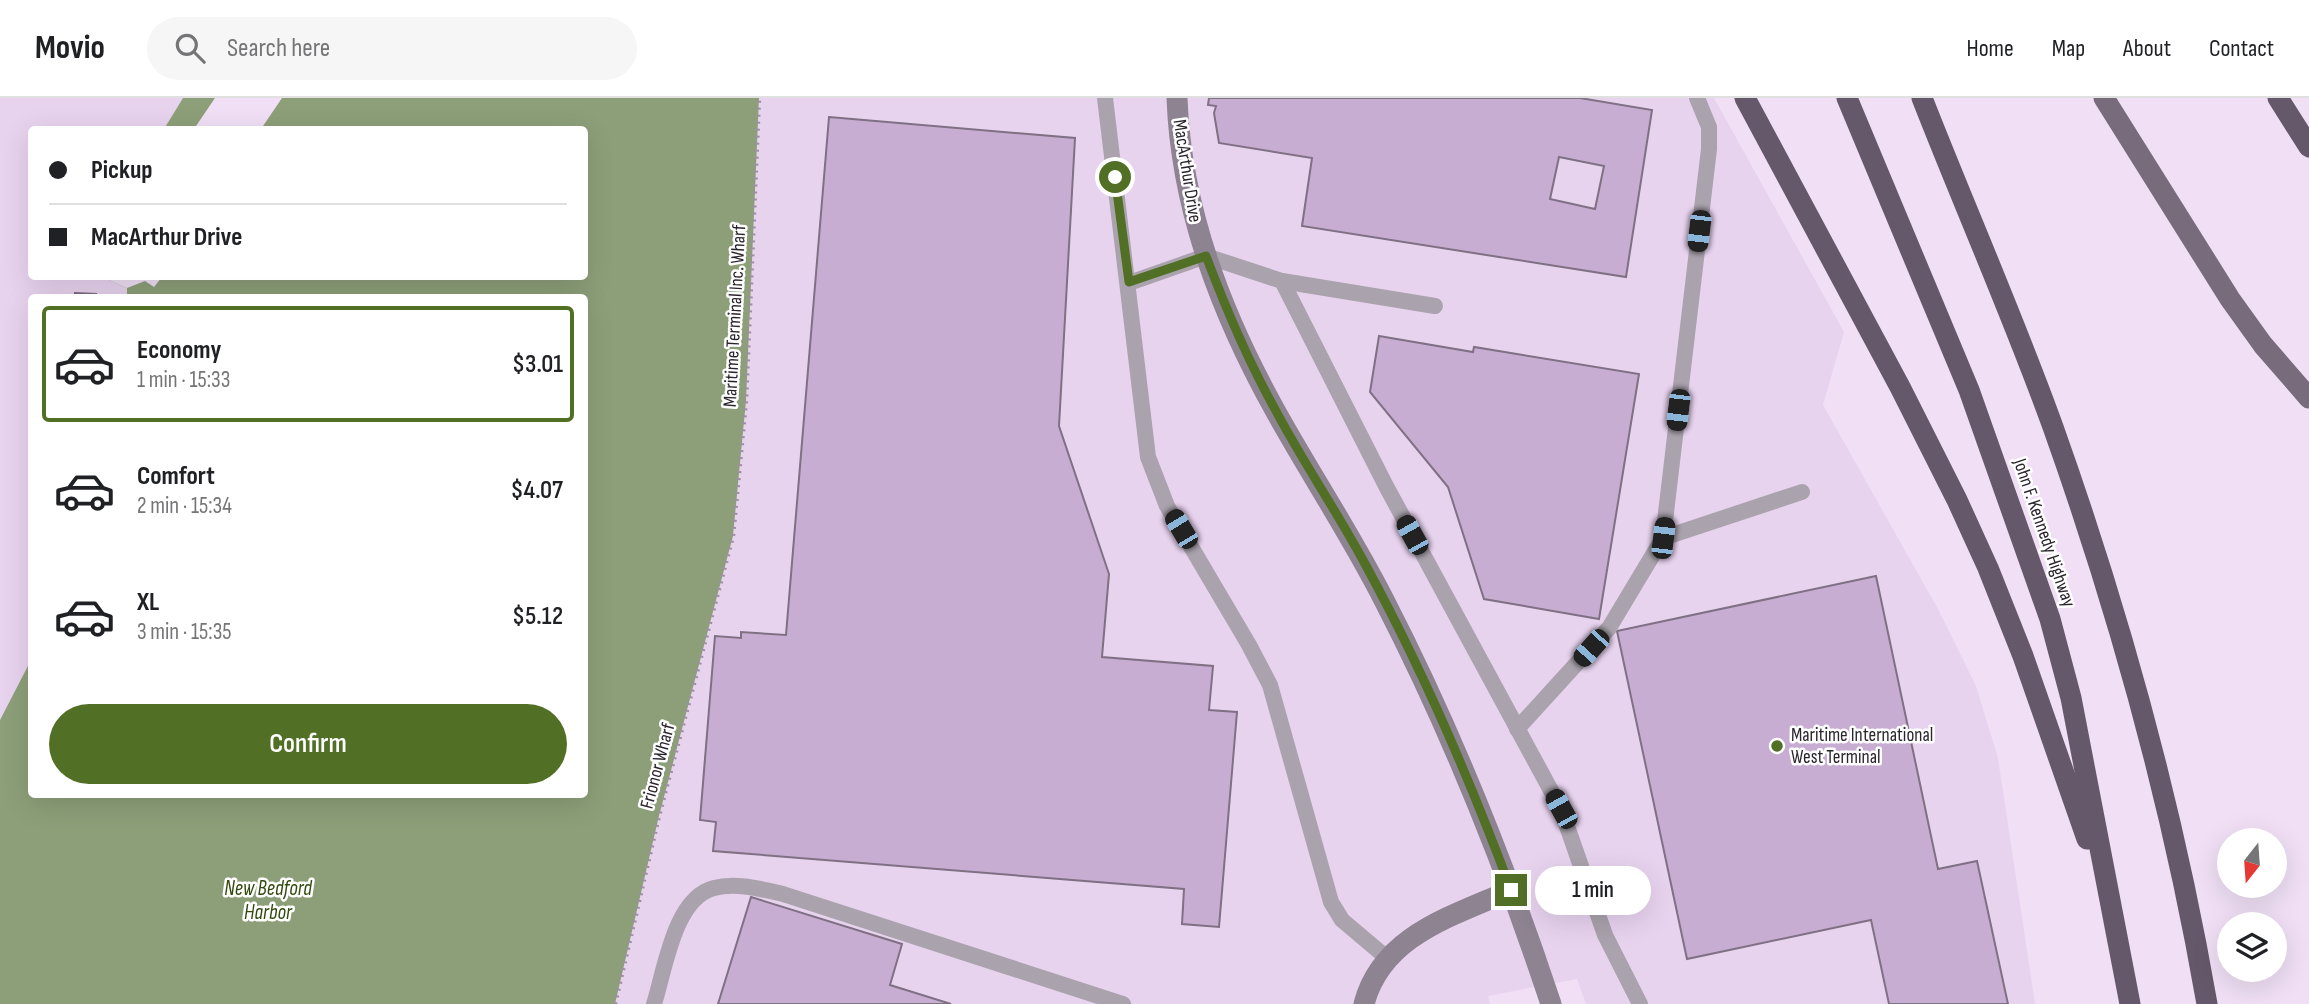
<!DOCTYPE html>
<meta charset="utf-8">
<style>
:root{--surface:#fff;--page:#f6f6f6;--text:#202124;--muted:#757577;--line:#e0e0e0;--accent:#517026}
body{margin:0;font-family:"Sofia Sans Condensed",sans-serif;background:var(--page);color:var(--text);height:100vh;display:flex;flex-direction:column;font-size:26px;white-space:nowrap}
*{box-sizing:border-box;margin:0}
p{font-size:23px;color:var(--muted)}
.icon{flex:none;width:38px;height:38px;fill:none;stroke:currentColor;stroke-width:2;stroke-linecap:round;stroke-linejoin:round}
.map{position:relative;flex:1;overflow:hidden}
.panel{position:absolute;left:28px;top:196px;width:560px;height:504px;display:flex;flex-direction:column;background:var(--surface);border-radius:7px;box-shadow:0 7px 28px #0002}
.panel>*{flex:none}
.banner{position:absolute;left:28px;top:28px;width:560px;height:154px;border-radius:7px;box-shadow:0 7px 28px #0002;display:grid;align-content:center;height:154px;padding:0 21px;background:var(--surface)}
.needle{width:46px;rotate:197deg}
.fabs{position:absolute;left:2217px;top:730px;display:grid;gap:14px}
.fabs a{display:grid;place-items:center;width:70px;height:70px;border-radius:50%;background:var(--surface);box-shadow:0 7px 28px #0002;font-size:35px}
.end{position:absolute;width:32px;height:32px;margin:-16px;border:9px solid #517026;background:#fff;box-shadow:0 0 0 4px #fff}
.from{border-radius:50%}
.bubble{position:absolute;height:49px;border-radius:24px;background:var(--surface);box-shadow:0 7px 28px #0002;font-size:23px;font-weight:600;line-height:49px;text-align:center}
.car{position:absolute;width:21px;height:42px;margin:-21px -10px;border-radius:9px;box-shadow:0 0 5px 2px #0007;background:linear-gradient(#222 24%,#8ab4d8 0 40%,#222 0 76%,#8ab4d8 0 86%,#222 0)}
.banner b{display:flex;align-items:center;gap:24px;height:66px;font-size:26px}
.banner b+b{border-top:2px solid var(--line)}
.banner i{width:18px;height:18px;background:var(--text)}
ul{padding:12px 0 0;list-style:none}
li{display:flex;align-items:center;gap:21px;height:116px;margin:0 14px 10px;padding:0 7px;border:4px solid transparent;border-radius:7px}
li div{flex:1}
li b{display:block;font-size:26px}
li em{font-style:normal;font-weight:600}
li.selected{border-color:var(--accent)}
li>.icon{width:63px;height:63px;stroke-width:1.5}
.button{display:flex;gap:14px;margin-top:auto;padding:14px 21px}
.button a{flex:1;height:80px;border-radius:42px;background:var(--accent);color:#fff;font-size:28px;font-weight:600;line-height:80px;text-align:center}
header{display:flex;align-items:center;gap:42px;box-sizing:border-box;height:98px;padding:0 35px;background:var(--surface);border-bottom:2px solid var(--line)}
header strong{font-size:33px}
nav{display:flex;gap:38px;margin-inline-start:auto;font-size:24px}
.search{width:490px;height:63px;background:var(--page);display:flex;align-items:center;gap:18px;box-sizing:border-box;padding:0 24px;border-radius:38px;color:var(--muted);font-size:26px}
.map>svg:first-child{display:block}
.built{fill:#e8d3ef}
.water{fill:#8d9f79}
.pier{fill:#f0dff5}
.building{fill:#c8add2;stroke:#7f7084;stroke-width:2;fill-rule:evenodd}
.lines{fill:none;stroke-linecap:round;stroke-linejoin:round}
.path{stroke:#9d90a1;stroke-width:4.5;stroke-dasharray:2 5;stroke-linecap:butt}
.lane{stroke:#aaa3ad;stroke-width:16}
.secondary{stroke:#8d8391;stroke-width:21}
.primary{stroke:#786c7c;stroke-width:21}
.highway{stroke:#66586b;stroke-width:21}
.route{stroke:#517026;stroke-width:9}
.poi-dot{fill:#517026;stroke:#fff;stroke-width:2.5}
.labels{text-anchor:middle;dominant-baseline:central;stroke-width:5;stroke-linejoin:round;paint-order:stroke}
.street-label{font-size:19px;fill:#2a242d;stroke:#fff}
.poi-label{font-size:19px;fill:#2a242d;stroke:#fff;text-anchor:start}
.water-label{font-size:21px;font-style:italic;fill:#324a0e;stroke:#fff}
</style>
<header>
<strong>Movio</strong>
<div class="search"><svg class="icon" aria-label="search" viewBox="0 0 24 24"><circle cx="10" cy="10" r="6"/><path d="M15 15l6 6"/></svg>Search here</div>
<nav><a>Home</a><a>Map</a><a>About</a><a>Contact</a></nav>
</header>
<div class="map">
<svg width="2309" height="906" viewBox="0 0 2309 906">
<rect width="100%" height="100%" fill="#f0dff5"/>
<!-- built -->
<g class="built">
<polygon points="0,0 183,0 164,31 32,32 32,178 102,179 127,190 127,199 32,200 31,562 0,622"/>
<polygon points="759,0 1714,0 1844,234 1823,307 1938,511 1976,588 1998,660 2035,906 1586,906 1577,881 1488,898 1490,906 615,906 659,718 733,438 746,303"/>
</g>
<!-- water -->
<polygon class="water" points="183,0 759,0 746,303 733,438 659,718 615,906 0,906 0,622 31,562 32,696 584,696 584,200 127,200 127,190 102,179 584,178 584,32 164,31"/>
<!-- pier -->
<g class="pier">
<polygon points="215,0 282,0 261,31 194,31"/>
<polygon points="102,179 162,179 154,189 145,183 127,190"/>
</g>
<!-- building -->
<g class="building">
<path d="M 1209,0 L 1580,0 L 1652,12 L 1626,179 L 1302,128 L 1312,60 L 1219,45 L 1214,15 L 1216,8 L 1208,7 ZM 1559,59 L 1604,68 L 1595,111 L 1550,101 Z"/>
<polygon points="829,19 1075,40 1059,328 1109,476 1102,559 1213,568 1209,612 1237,614 1219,829 1182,826 1184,791 713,753 716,724 700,722 715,538 741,540 741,534 786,537"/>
<polygon points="75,195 96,196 96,200 75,200"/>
<polygon points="1379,238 1473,254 1474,249 1639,276 1599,521 1484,501 1448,389 1370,294"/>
<polygon points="1876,478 1938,771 1977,763 2008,906 1889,906 1871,822 1687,861 1617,533"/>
<polygon points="751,799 902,846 890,887 951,906 718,906"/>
</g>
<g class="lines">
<!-- path -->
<polyline class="path" points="615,906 659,718 733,438 746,303 759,0"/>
<!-- lane -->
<g class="lane">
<polyline points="1105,0 1148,359 1167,408 1249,547 1270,587 1331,804 1342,822 1387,860"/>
<polyline points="1282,183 1435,208"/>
<polyline points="1129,185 1206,158 1282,183 1386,388 1561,711 1605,837 1640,906"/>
<polyline points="1663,440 1802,394"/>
<polyline points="1517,631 1609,530 1663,440 1709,51 1709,29 1697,0"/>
<path d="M 654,906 C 665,872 674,800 714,790 C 736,784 761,791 783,796 L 1123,906"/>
</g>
<!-- secondary -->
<g class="secondary">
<path d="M 1177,0 C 1181,112 1222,217 1276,314 C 1311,377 1351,437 1384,502 C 1451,632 1505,767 1551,906"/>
<path d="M 1364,906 C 1382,837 1453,818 1511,792"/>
</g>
<!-- primary -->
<polyline class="primary" points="2104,0 2230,201 2263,247 2309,300"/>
<!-- highway -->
<g class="highway">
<polyline points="1745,0 1900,289 1957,402 1988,470 2023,558 2087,741"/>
<polyline points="1847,0 1969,292 2050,521 2071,600 2130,906"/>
<path d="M 1922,0 C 1965,110 2013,218 2053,329 C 2120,517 2173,710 2207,906"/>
<polyline points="2278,0 2309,49"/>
</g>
</g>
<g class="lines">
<!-- route -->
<path class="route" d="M 1115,79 L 1129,184 L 1206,158 C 1226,211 1248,263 1276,313 C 1303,364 1336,412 1364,464 C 1422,570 1469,679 1511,792"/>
</g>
<!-- markers -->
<circle class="poi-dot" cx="1777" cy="648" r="7"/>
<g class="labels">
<!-- street labels -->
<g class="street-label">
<text transform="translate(1187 73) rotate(81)">MacArthur Drive</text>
<text transform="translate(735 218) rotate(-87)">Maritime Terminal Inc. Wharf</text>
<text transform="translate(2044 435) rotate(71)">John F. Kennedy Highway</text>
<text transform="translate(658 668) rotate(-75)">Frionor Wharf</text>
</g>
<!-- poi labels -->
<g class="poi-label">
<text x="1791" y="637">Maritime International<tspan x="1791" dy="22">West Terminal</tspan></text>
</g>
<!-- water labels -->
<g class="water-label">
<text x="268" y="790">New Bedford<tspan x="268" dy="24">Harbor</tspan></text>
</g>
</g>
</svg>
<div class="fabs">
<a><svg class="needle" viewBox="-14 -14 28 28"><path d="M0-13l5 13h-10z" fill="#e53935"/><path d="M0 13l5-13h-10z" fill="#757577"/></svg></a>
<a><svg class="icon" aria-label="layers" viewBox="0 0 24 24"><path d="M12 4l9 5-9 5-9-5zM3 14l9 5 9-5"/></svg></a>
</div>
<i class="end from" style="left:1115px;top:79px"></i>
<i class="end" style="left:1511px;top:792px"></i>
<div class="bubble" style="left:1535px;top:768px;width:116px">1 min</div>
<i class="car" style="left:1699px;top:133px;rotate:187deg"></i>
<i class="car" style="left:1678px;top:312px;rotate:187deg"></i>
<i class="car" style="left:1181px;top:431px;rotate:329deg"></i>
<i class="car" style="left:1412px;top:437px;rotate:331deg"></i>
<i class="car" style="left:1663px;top:440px;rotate:7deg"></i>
<i class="car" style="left:1591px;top:550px;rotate:222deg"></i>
<i class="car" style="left:1561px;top:711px;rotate:331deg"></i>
<div class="banner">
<b><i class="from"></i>Pickup</b>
<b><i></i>MacArthur Drive</b>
</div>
<section class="panel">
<ul>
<li class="selected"><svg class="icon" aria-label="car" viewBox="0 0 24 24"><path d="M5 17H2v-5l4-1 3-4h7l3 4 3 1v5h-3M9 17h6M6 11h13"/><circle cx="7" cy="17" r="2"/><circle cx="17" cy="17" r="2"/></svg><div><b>Economy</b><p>1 min · 15:33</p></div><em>$3.01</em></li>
<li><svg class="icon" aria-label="car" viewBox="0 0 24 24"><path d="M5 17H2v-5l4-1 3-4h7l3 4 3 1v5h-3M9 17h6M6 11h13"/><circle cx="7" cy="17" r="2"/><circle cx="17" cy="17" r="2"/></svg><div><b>Comfort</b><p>2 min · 15:34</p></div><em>$4.07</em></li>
<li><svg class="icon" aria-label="car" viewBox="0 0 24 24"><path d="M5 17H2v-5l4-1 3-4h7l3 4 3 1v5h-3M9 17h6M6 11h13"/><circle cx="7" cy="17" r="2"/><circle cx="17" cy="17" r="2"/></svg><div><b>XL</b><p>3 min · 15:35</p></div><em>$5.12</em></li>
</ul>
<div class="button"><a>Confirm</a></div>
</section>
</div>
